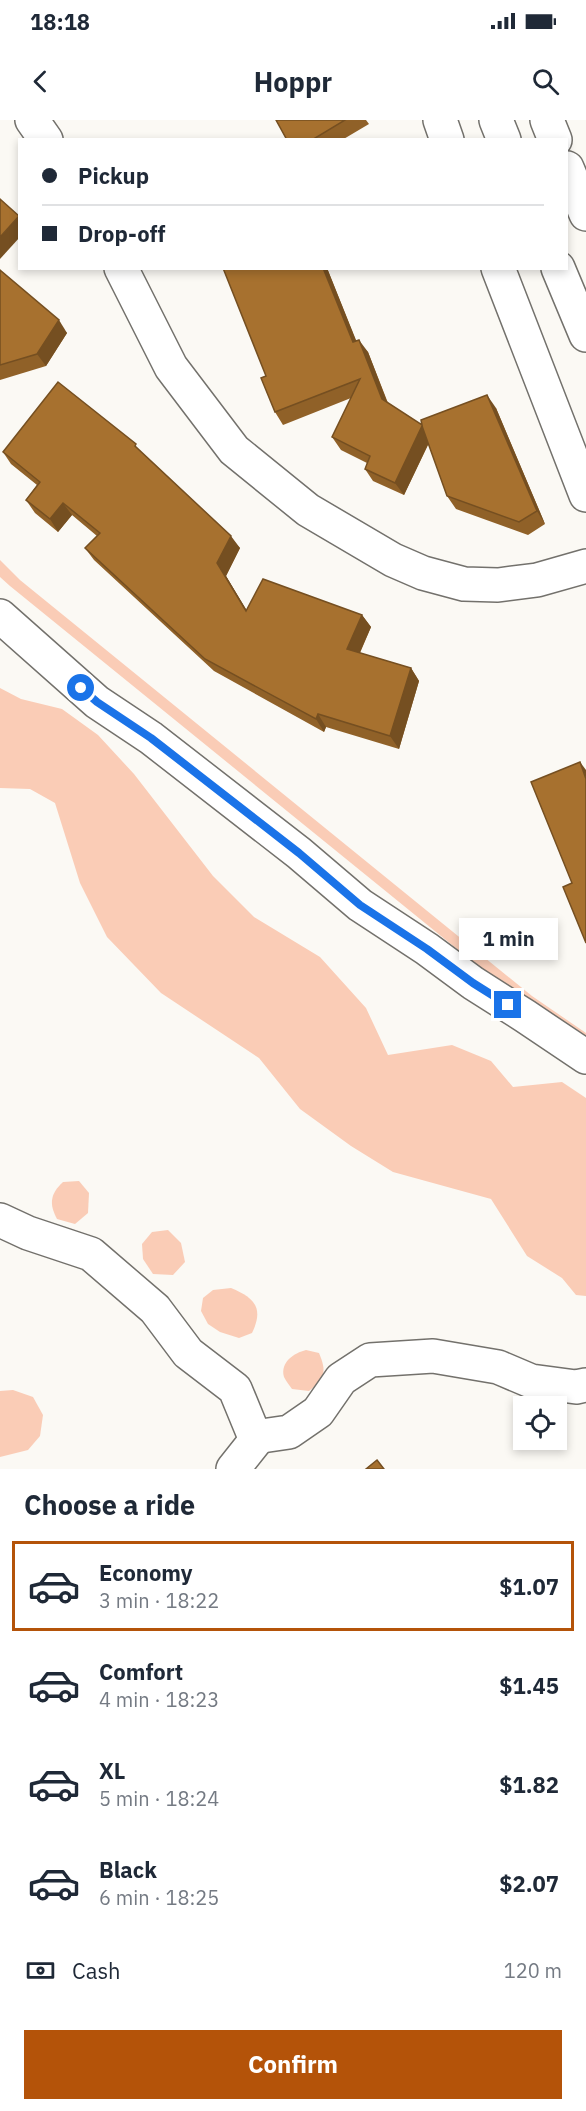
<!DOCTYPE html>
<meta charset="utf-8">
<style>
:root{--surface:#fff;--page:#f2f2f3;--text:#1f2937;--muted:#747a83;--line:#e0e1e3;--accent:#b45309}
body{margin:0;font-family:"IBM Plex Sans",sans-serif;background:var(--page);color:var(--text);height:100vh;display:flex;flex-direction:column;font-size:22px;white-space:nowrap}
*{box-sizing:border-box;margin:0}
p{font-size:20px;color:var(--muted)}
.icon{flex:none;width:33px;height:33px;fill:none;stroke:currentColor;stroke-width:2;stroke-linecap:round;stroke-linejoin:round}
.map{position:relative;height:1349px;overflow:hidden}
.sheet{display:flex;flex-direction:column;background:var(--surface);flex:1}
.sheet>*{flex:none}
.top-card{position:absolute;left:18px;top:18px;width:550px;height:132px;border-radius:0px;box-shadow:0 3px 9px #0003;display:grid;align-content:center;height:132px;padding:0 24px;background:var(--surface)}
.tools{position:absolute;left:513px;top:1276px;display:grid;gap:12px}
.tools a{display:grid;place-items:center;width:54px;height:54px;border-radius:0px;background:var(--surface);box-shadow:0 3px 9px #0003;font-size:30px}
.end{position:absolute;width:27px;height:27px;margin:-14px;border:8px solid #1a73e8;background:#fff;box-shadow:0 0 0 3px #fff}
.from{border-radius:50%}
.bubble{position:absolute;height:42px;border-radius:0px;background:var(--surface);box-shadow:0 3px 9px #0003;font-size:20px;font-weight:700;line-height:42px;text-align:center}
.top-card b{display:flex;align-items:center;gap:21px;height:57px;font-size:22px}
.top-card b+b{border-top:2px solid var(--line)}
.top-card i{width:15px;height:15px;background:var(--text)}
ul{padding:0;list-style:none}
li{display:flex;align-items:center;gap:18px;height:90px;margin:0 12px 9px;padding:0 12px;border:3px solid transparent;border-radius:0px}
li div{flex:1}
li b{display:block;font-size:22px}
li em{font-style:normal;font-weight:700}
li.current{border-color:var(--accent)}
li>.icon{width:54px;height:54px;stroke-width:1.5}
h2{padding:0 24px;font-size:27px;line-height:72px}
.pay{display:flex;align-items:center;gap:15px;height:66px;padding:0 24px;font-size:22px}
.pay p{margin-inline-start:auto}
.button{display:flex;gap:12px;margin-top:auto;padding:12px 24px}
.button a{flex:1;height:69px;border-radius:0px;background:var(--accent);color:#fff;font-size:24px;font-weight:700;line-height:69px;text-align:center}
.status{display:flex;justify-content:space-between;align-items:center;height:42px;padding:0 30px;background:var(--surface);direction:ltr}
.status svg{height:16px;fill:currentColor}
header{display:flex;justify-content:space-between;align-items:center;height:78px;padding:0 24px;background:var(--surface);font-size:27px;font-weight:700}
.map>svg:first-child{display:block}
.green{fill:#faccb6}
.lines{fill:none;stroke-linecap:round;stroke-linejoin:round}
.minor-casing{stroke:#73716c;stroke-width:36}
.minor{stroke:#fff;stroke-width:33}
.wall{fill:#906128}
.shaded-wall{fill:#754f21}
.building{fill:#a7712f;stroke:#754f21;stroke-width:1.5}
.route{stroke:#1a73e8;stroke-width:8}
</style>
<div class="status"><b>18:18</b><svg viewBox="0 0 49 12"><path d="M0 12V9h3v3zM5 12V6h3v6zM10 12V3h3v9zM15 12V0h3v12zM26 1h20v11H26zM47 4h2v5h-2z"/></svg></div>
<header><svg class="icon" aria-label="back" viewBox="0 0 24 24"><path d="M15 5l-7 7 7 7"/></svg>Hoppr<svg class="icon" aria-label="search" viewBox="0 0 24 24"><circle cx="10" cy="10" r="6"/><path d="M15 15l6 6"/></svg></header>
<div class="map">
<svg width="586" height="1349" viewBox="0 0 586 1349">
<rect width="100%" height="100%" fill="#fbf9f4"/>
<!-- green -->
<g class="green">
<polygon points="0,440 20,460 532,876 586,913 586,924 526,885 10,466 0,457"/>
<polygon points="0,568 21,579 62,589 98,615 134,654 213,756 254,797 320,837 366,888 388,935 452,925 491,941 513,967 562,962 586,978 586,1176 576,1175 562,1158 527,1136 491,1079 393,1052 351,1026 300,989 259,938 161,873 107,817 80,763 55,683 30,669 0,668"/>
<path d="M 79,1061 L 89,1073 L 88,1093 L 75,1104 L 57,1099 C 49,1084 50,1074 63,1062 Z"/>
<polygon points="168,1110 181,1123 185,1142 173,1155 153,1154 143,1139 142,1124 152,1112"/>
<path d="M 231,1168 C 255,1178 264,1188 252,1213 L 239,1218 L 220,1212 L 208,1204 L 201,1191 L 203,1178 L 213,1170 Z"/>
<path d="M 306,1230 L 319,1233 C 327,1252 325,1258 309,1271 L 292,1269 C 290,1266 286,1261 284,1257 C 280,1242 294,1233 306,1230 Z"/>
<polygon points="13,1270 33,1277 43,1295 40,1316 28,1330 0,1337 0,1271"/>
</g>
<g class="lines">
<!-- minor casing -->
<g class="minor-casing">
<g id="minor">
<polyline points="32,0 46,20"/>
<polyline points="440,0 447,20"/>
<polyline points="496,0 504,20"/>
<polyline points="547,0 555,20"/>
<polyline points="567,48 586,94"/>
<polyline points="121,148 171,247 234,330 308,390 393,440 423,453 464,464 498,465 537,460 586,446"/>
<polyline points="498,148 586,375"/>
<polyline points="558,148 586,215"/>
<polyline points="0,496 97,582 151,618 299,733 360,785 427,829 473,863 525,896 586,937"/>
<polyline points="0,1100 28,1113 91,1134 155,1189 188,1233 235,1269 256,1320 233,1349"/>
<polyline points="255,1317 289,1312 318,1292 341,1259 370,1240 433,1236 498,1247 531,1261 576,1267 586,1265"/>
</g>
</g>
<!-- minor -->
<use href="#minor" class="minor"/>
</g>
<!-- wall -->
<g class="wall">
<polygon points="276,0 366,0 369,4 342,20 287,20"/>
<polygon points="327,148 356,221 368,232 388,283 422,305 496,288 545,404 528,415 456,389 447,376 429,323 404,375 373,361 365,349 367,343 341,330 332,317 351,278 283,305 275,292 266,256"/>
<polygon points="0,150 67,213 46,246 0,260"/>
<polygon points="3,332 143,334 240,428 226,456 246,490 362,495 371,507 360,533 411,548 419,561 399,629 326,607 324,612 214,551 94,440 85,428 97,416 72,395 58,412 35,393 26,380 37,365 11,344"/>
</g>
<!-- shaded-wall -->
<g class="shaded-wall">
<polygon points="19,96 20,117 0,139 0,117"/>
<polygon points="323,148 327,148 362,235 353,222"/>
<polygon points="59,200 67,213 46,246 37,234"/>
<polygon points="359,220 368,232 391,292 382,279"/>
<polygon points="487,275 496,288 545,404 537,391"/>
<polygon points="422,306 431,318 404,375 395,363"/>
<polygon points="63,383 72,395 58,412 50,399"/>
<polygon points="231,416 240,428 226,456 255,504 246,491 217,443"/>
<polygon points="362,495 371,507 356,541 347,529"/>
<polygon points="411,548 419,561 399,629 390,616"/>
<polygon points="318,594 326,607 324,612 316,599"/>
<polygon points="580,642 586,650 586,659"/>
</g>
<!-- building -->
<g class="building">
<polygon points="276,0 345,0 312,20 287,20"/>
<polygon points="0,79 19,96 0,117"/>
<polygon points="223,148 323,148 353,222 359,220 382,279 422,305 421,300 487,275 537,391 519,402 447,376 422,306 395,363 365,349 370,336 332,317 360,259 275,292 261,258 266,256"/>
<polygon points="0,150 59,200 37,234 0,245"/>
<polygon points="58,262 136,324 135,326 231,416 217,443 246,491 263,459 362,495 347,529 411,548 390,616 318,594 316,599 205,539 85,428 100,413 63,383 50,399 26,380 40,362 3,332"/>
<polygon points="580,642 586,659 586,823 563,767 572,763 531,662"/>
<polygon points="377,1340 384,1349 366,1349"/>
</g>
<g class="lines">
<!-- route -->
<polyline class="route" points="81,568 97,582 151,618 299,733 360,785 427,829 473,863 508,885"/>
</g>
</svg>
<div class="tools">
<a><svg class="icon" aria-label="locate" viewBox="0 0 24 24"><circle cx="12" cy="12" r="6"/><path d="M12 2v4M12 18v4M2 12h4M18 12h4"/></svg></a>
</div>
<i class="end from" style="left:81px;top:568px"></i>
<i class="end" style="left:508px;top:885px"></i>
<div class="bubble" style="left:459px;top:798px;width:99px">1 min</div>
<div class="top-card">
<b><i class="from"></i>Pickup</b>
<b><i></i>Drop-off</b>
</div>
</div>
<section class="sheet">
<h2>Choose a ride</h2>
<ul>
<li class="current"><svg class="icon" aria-label="car" viewBox="0 0 24 24"><path d="M5 17H2v-5l4-1 3-4h7l3 4 3 1v5h-3M9 17h6M6 11h13"/><circle cx="7" cy="17" r="2"/><circle cx="17" cy="17" r="2"/></svg><div><b>Economy</b><p>3 min · 18:22</p></div><em>$1.07</em></li>
<li><svg class="icon" aria-label="car" viewBox="0 0 24 24"><path d="M5 17H2v-5l4-1 3-4h7l3 4 3 1v5h-3M9 17h6M6 11h13"/><circle cx="7" cy="17" r="2"/><circle cx="17" cy="17" r="2"/></svg><div><b>Comfort</b><p>4 min · 18:23</p></div><em>$1.45</em></li>
<li><svg class="icon" aria-label="car" viewBox="0 0 24 24"><path d="M5 17H2v-5l4-1 3-4h7l3 4 3 1v5h-3M9 17h6M6 11h13"/><circle cx="7" cy="17" r="2"/><circle cx="17" cy="17" r="2"/></svg><div><b>XL</b><p>5 min · 18:24</p></div><em>$1.82</em></li>
<li><svg class="icon" aria-label="car" viewBox="0 0 24 24"><path d="M5 17H2v-5l4-1 3-4h7l3 4 3 1v5h-3M9 17h6M6 11h13"/><circle cx="7" cy="17" r="2"/><circle cx="17" cy="17" r="2"/></svg><div><b>Black</b><p>6 min · 18:25</p></div><em>$2.07</em></li>
</ul>
<div class="pay"><svg class="icon" aria-label="cash" viewBox="0 0 24 24"><path d="M3 7h18v10H3z"/><circle cx="12" cy="12" r="2"/></svg>Cash<p>120 m</p></div>
<div class="button"><a>Confirm</a></div>
</section>
